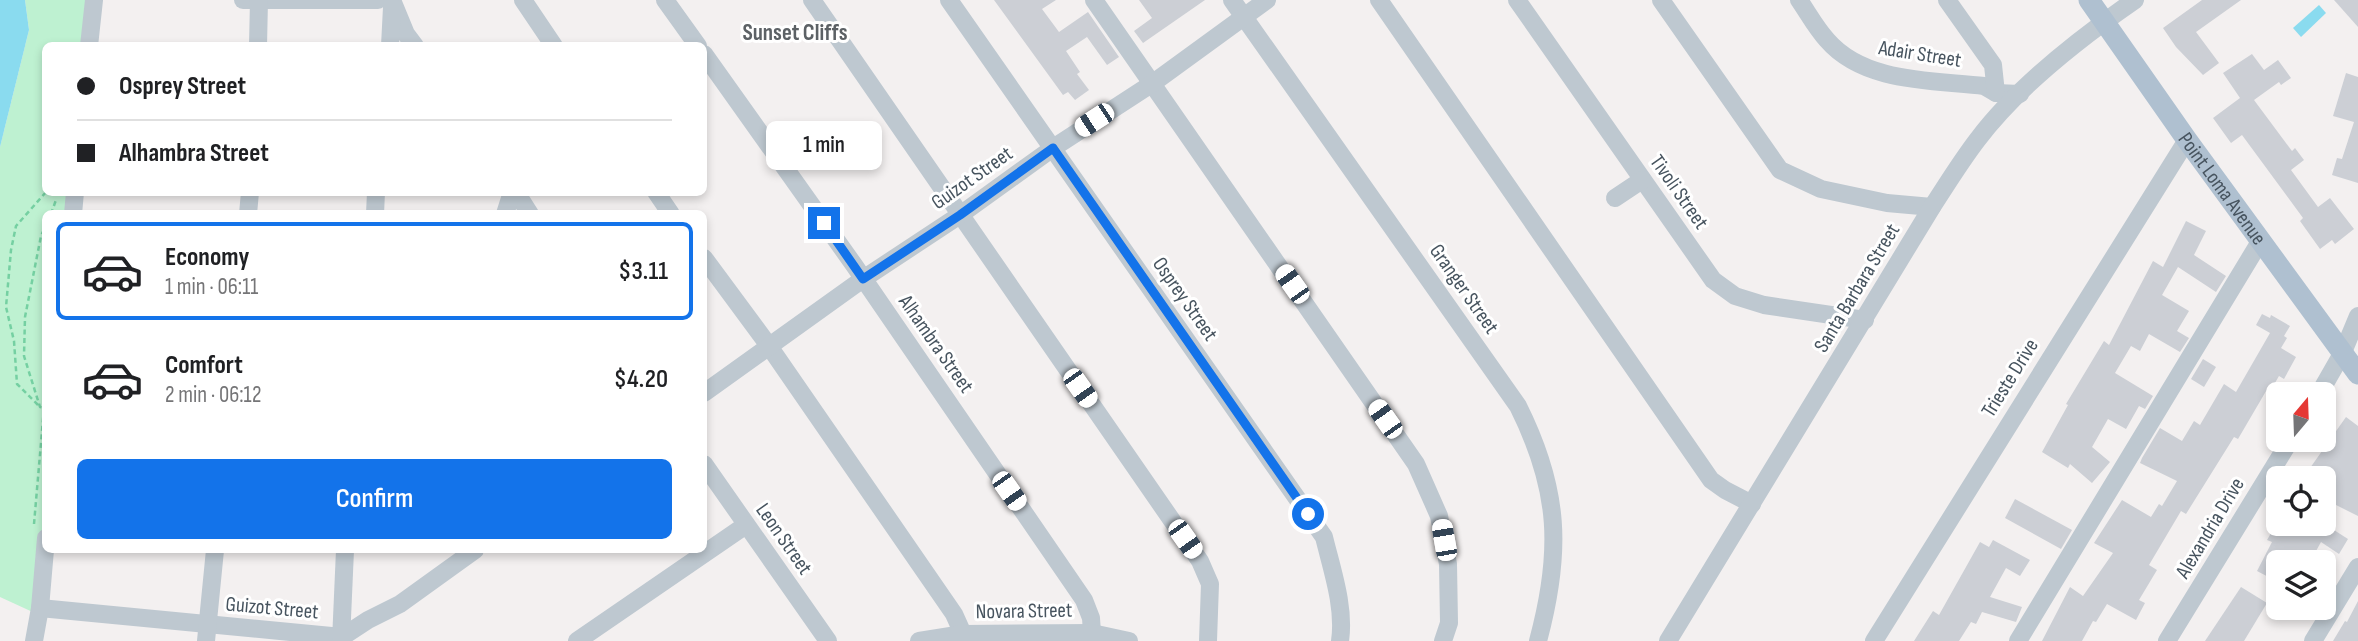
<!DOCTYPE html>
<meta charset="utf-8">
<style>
:root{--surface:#fff;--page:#f6f6f6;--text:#202124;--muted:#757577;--line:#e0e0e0;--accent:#1373ea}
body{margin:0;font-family:"Sofia Sans Condensed",sans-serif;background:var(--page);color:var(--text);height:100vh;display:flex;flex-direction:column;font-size:26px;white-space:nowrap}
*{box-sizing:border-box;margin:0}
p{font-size:23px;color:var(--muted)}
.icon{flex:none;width:38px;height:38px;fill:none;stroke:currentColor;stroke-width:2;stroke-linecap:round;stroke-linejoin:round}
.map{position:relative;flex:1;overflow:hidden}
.side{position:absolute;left:42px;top:210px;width:665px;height:343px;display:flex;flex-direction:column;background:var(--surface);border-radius:10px;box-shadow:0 4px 10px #0003}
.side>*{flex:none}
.top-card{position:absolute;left:42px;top:42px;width:665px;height:154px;border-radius:10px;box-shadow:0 4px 10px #0003;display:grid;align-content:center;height:154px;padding:0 35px;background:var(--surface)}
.needle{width:46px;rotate:19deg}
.controls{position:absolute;left:2266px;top:382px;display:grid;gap:14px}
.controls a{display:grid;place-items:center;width:70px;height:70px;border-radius:10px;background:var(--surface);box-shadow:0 4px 10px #0003;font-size:35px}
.end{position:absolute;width:32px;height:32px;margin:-16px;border:9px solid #1373ea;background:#fff;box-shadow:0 0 0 4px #fff}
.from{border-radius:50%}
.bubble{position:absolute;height:49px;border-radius:10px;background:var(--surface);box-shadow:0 4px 10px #0003;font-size:23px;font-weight:600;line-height:49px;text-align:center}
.car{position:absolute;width:21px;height:42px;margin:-21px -10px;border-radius:9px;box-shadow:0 0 5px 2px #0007;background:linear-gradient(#fff 24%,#345 0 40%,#fff 0 76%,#345 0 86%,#fff 0)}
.top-card b{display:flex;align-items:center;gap:24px;height:66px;font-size:26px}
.top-card b+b{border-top:2px solid var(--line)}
.top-card i{width:18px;height:18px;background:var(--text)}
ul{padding:12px 0 0;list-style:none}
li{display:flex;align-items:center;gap:21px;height:98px;margin:0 14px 10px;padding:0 21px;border:4px solid transparent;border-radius:10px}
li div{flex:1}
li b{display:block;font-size:26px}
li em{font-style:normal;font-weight:600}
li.selected{border-color:var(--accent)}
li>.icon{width:63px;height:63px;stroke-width:1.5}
.cta{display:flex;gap:14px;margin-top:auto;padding:14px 35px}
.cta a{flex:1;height:80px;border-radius:10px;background:var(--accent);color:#fff;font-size:28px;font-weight:600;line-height:80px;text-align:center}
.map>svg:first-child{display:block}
.green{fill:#bef1d1}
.water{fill:#8adbef}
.building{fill:#cccfd5}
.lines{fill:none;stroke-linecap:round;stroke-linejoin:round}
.path{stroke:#75d0a2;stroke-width:2.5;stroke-dasharray:5 3.5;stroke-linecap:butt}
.minor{stroke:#bec8d0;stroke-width:18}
.major{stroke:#afc0d0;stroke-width:21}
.route{stroke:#1373ea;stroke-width:9}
.labels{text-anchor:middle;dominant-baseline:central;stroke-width:6;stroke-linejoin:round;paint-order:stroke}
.street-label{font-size:21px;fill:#47545f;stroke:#fff}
.neighbourhood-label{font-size:23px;font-weight:bold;fill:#5c6165;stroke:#fff}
</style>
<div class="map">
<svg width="2358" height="641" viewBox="0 0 2358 641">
<rect width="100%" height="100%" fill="#f3f0f0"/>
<!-- green -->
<polygon class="green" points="25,0 90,0 88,45 46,46 46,192 79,193 77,213 46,214 46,532 37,614 0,597 0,147 29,30"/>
<!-- water -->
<g class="water">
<polygon points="0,0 25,0 29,30 0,147"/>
<polygon points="2319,5 2326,13 2301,37 2293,28"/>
</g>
<!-- building -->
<g class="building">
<polygon points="994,0 1056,0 1042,9 1059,32 1088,12 1119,57 1107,65 1087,37 1066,51 1080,72 1077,74 1089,90 1075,100 1068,92 1063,95"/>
<polygon points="1139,0 1205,0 1143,43 1134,31 1152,18"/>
<polygon points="2202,0 2241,0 2196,32 2219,63 2203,75 2176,47 2163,28"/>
<polygon points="2334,0 2358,0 2358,27"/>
<polygon points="2252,54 2264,70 2278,60 2291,78 2281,85 2279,82 2254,100 2292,151 2295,148 2304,160 2291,170 2318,207 2330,198 2354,229 2335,244 2332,240 2320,249 2300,221 2303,218 2242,135 2231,143 2213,118 2240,98 2223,73"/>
<polygon points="2346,73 2358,77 2358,183 2332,175 2337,158 2342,159 2354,122 2333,116"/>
<polygon points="2186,221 2206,231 2194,255 2226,276 2216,292 2178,267 2162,295 2189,311 2177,331 2189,338 2180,352 2149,334 2140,351 2131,346 2115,373 2153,396 2145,409 2139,406 2126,429 2108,419 2092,447 2110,462 2092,483 2070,464 2068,468 2042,452 2068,405 2066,404 2104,341 2109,345 2153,261 2163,267"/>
<polygon points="2262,314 2270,318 2271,315 2290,326 2284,336 2287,338 2281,348 2296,357 2284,379 2279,376 2272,388 2269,386 2238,439 2234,437 2186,514 2181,511 2149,565 2157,570 2139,600 2145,603 2136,620 2107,604 2096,622 2093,621 2082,641 2042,641 2070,587 2083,596 2113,553 2094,543 2122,500 2151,517 2159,504 2162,506 2177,481 2140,463 2142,458 2160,428 2182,441 2194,421 2200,425 2224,384 2236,392 2270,333 2256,325"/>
<polygon points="2203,359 2216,367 2204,387 2191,379"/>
<polygon points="2346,417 2358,426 2358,516 2324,499 2324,478 2303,478"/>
<polygon points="2015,499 2072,530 2061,549 2005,518"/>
<polygon points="2277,523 2323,523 2348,539 2339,554 2321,542 2310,562 2278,562 2278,582 2257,571 2272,542 2267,540"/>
<polygon points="1993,540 2030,560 2020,576 2006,568 1990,597 2022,607 2016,622 1982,612 1976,624 1971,622 1959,641 1914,641 1933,611 1939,615 1980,542 1989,547"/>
<polygon points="2241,587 2267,603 2244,641 2205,641"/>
<polygon points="2358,601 2358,641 2333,641 2345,621 2347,622"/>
</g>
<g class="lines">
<!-- path -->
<g class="path">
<polyline points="51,214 56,200"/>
<polyline points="38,405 17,384 14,341 6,307 11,250 16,226 46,192"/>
<polyline points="34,524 44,408 40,407 24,356 25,317 41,236 46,225"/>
</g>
<!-- minor -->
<g class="minor">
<polyline points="243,0 378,0"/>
<polyline points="392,0 406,34 415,46"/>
<polyline points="523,0 554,46"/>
<polyline points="665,0 698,46"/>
<polyline points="812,0 1200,561 1210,584 1208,641"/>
<path d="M 949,0 L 1324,537 C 1332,570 1345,607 1340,641"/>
<polyline points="1094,0 1416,464 1439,516 1448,564 1449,623 1443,641"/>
<path d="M 1232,0 L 1518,406 C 1560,490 1562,552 1538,641"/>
<polyline points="1379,0 1711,480 1725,490 1752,504"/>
<polyline points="1517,0 1713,280 1735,296 1764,305 1865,320"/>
<polyline points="1661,0 1780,170 1821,189 1887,203 1932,207"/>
<path d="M 1799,0 C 1808,13 1816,28 1827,40 C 1864,83 1932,80 1984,86 L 1996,93 L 2020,94"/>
<polyline points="1947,0 1993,65 1996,93"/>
<polyline points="89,46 94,0"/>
<polyline points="258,46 259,0"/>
<polyline points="390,46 392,7"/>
<polyline points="704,54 854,265 1084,600 1091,618 1092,633"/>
<polyline points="516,192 530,214"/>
<polyline points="656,192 671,214"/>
<polyline points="1615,198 1642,180"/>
<polyline points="73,214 75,192"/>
<polyline points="248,214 250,192"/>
<polyline points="375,214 376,192"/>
<polyline points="505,214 512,192"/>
<polyline points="704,258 769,346 954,614 963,634"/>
<polyline points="704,393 863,279 960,215 1053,148 1153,83 1267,0"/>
<polyline points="2319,394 2343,352 2358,316"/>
<polyline points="704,464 828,641"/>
<polyline points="40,608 342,637 368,620 400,604 475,550"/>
<polyline points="34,641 40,608 46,538"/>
<polyline points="206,641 215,550"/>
<polyline points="341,641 345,550"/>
<polyline points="577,641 746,525"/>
<polyline points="919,641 963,634 1092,633 1129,641"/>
<path d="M 1668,641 L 1932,207 C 1947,184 1961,161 1978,139 C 2018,86 2080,38 2135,0"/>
<polyline points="1874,641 2187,140"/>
<polyline points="2018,641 2261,240"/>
<polyline points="2167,641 2291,439"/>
<polyline points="2313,641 2358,567"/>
</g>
<!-- major -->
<path class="major" id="s1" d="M 2089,0 L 2187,140 L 2358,374"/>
</g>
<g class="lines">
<!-- route -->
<polyline class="route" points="824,223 863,279 960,215 1053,148 1308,514"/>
</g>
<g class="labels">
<!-- street labels -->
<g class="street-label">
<text transform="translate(1920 54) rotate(9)">Adair Street</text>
<text transform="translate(972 178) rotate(-35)">Guizot Street</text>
<text stroke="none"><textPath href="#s1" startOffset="231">Point Loma Avenue</textPath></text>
<text transform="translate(1679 192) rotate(55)">Tivoli Street</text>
<text transform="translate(1857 288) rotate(-59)">Santa Barbara Street</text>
<text transform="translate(1464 289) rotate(55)">Granger Street</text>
<text transform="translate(1185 299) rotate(55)">Osprey Street</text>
<text transform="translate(936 344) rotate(55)">Alhambra Street</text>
<text transform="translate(2010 378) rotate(-58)">Trieste Drive</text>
<text transform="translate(2210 528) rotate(-59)">Alexandria Drive</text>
<text transform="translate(784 539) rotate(55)">Leon Street</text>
<text transform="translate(272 608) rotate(5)">Guizot Street</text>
<text transform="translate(1024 611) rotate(-1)">Novara Street</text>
</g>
<!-- neighbourhood labels -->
<g class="neighbourhood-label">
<text x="795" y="33">Sunset Cliffs</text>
</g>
</g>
</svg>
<div class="controls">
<a><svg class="needle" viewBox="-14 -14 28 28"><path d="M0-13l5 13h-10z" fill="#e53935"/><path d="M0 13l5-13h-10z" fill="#757577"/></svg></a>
<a><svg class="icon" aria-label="locate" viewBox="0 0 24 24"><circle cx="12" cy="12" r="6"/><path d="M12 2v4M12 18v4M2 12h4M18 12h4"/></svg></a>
<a><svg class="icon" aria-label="layers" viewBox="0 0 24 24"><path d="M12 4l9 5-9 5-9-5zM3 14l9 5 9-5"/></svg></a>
</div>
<i class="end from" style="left:1308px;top:514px"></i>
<i class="end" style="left:824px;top:223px"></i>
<div class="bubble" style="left:766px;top:121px;width:116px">1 min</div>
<i class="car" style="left:1094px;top:120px;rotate:237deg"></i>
<i class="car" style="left:1292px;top:284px;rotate:325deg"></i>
<i class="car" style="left:1080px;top:388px;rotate:145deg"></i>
<i class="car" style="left:1385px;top:419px;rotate:325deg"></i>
<i class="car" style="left:1009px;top:491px;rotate:145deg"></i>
<i class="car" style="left:1185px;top:539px;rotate:145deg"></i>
<i class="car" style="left:1444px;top:540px;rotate:350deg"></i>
<div class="top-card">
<b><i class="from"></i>Osprey Street</b>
<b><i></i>Alhambra Street</b>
</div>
<section class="side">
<ul>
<li class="selected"><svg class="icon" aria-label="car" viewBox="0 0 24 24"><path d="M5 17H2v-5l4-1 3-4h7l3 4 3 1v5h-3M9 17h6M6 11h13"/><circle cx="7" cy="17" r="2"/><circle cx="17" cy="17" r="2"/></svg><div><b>Economy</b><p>1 min · 06:11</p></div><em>$3.11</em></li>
<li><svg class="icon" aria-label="car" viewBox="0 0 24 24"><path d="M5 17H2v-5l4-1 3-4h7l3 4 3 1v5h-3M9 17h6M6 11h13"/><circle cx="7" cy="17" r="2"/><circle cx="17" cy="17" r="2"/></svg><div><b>Comfort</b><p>2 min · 06:12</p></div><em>$4.20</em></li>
</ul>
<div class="cta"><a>Confirm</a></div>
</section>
</div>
